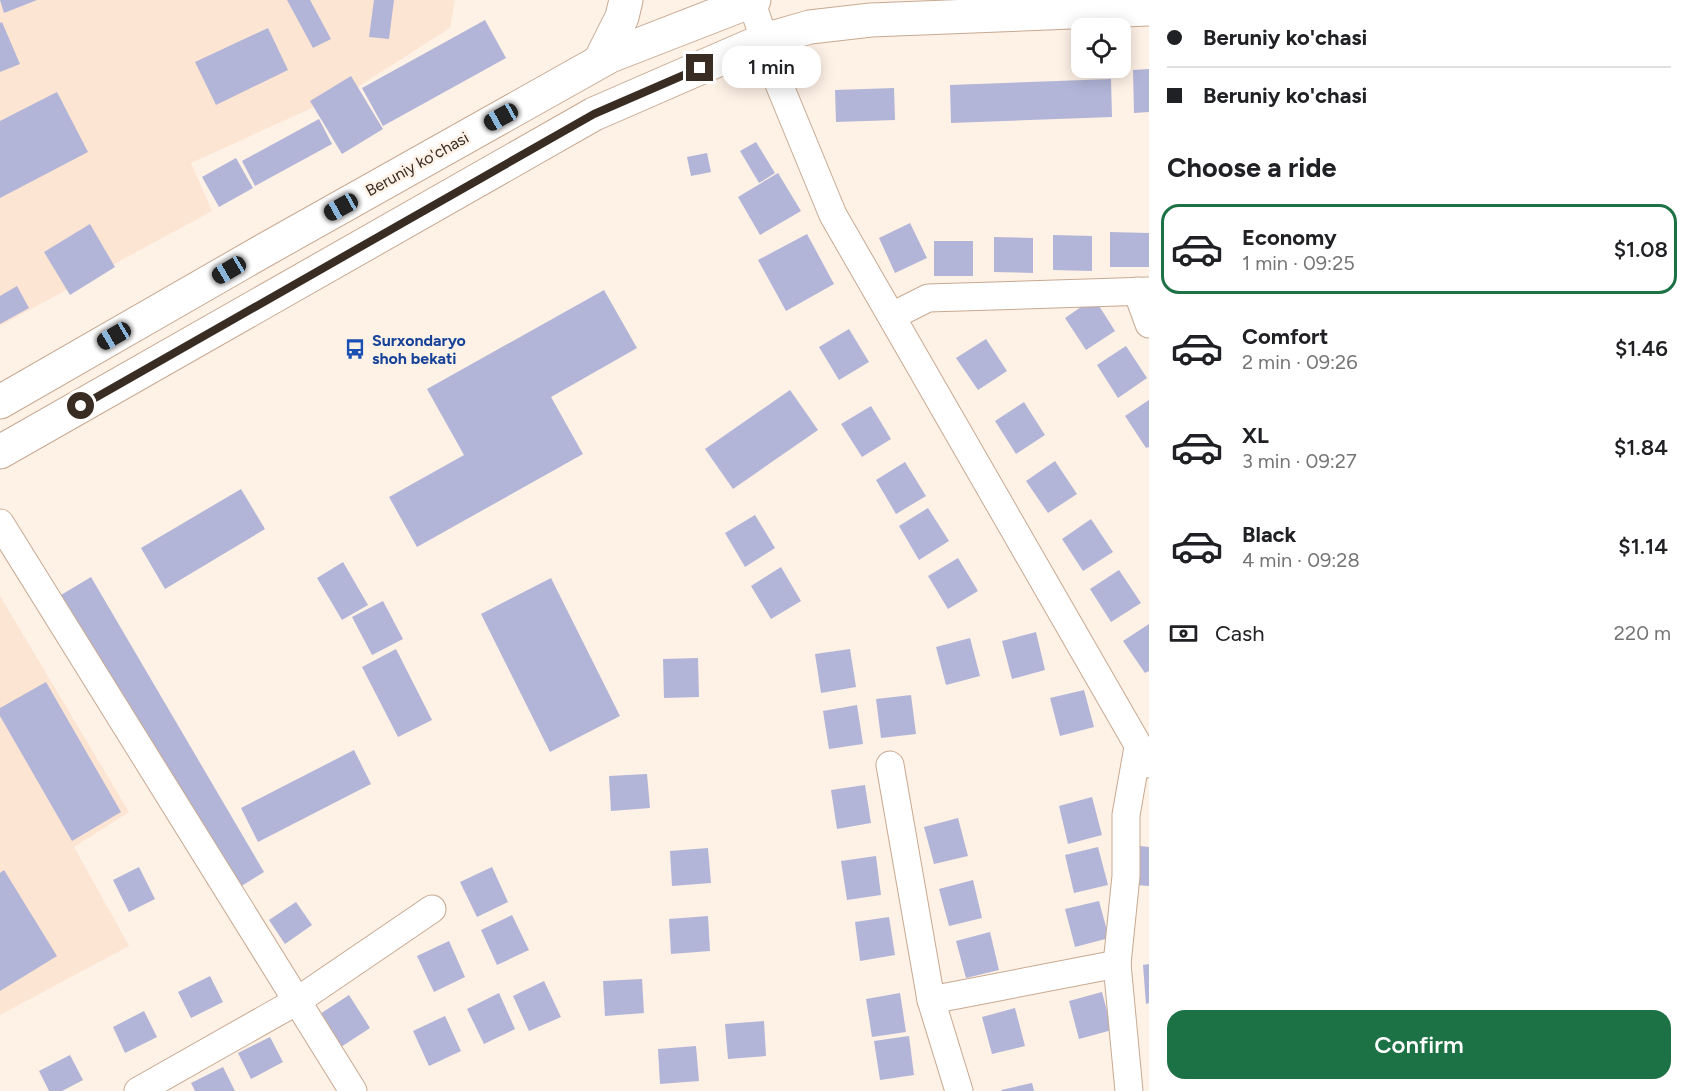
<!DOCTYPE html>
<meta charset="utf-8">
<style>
:root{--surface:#fff;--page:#f6f6f6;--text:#202124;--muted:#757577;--line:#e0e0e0;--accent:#1c7245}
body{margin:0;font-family:Figtree,sans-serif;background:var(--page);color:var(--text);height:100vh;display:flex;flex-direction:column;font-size:22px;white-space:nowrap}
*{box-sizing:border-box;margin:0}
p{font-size:20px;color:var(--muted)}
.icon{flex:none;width:33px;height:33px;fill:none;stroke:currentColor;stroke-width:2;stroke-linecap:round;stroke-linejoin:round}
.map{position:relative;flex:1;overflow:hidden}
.sheet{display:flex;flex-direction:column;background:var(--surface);width:540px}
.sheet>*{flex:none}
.hud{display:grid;align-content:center;height:132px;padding:0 18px;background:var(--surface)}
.tools{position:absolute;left:1071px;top:18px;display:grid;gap:12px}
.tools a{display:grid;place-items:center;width:60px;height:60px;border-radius:12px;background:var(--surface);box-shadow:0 3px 15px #0003;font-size:30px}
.end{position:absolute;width:27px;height:27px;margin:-14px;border:8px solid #392c22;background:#fff;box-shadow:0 0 0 3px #fff}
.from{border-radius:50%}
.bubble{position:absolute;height:42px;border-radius:18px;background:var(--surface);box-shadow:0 3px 15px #0003;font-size:20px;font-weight:600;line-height:42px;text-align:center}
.car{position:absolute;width:18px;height:36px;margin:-18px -9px;border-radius:8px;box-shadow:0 0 4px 2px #0007;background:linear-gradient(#222 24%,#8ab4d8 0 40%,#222 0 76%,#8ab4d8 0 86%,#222 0)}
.hud b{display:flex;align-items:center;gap:21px;height:57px;font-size:22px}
.hud b+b{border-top:2px solid var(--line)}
.hud i{width:15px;height:15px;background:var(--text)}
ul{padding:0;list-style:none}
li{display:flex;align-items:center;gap:18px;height:90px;margin:0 12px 9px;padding:0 6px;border:3px solid transparent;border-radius:18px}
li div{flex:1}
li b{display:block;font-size:22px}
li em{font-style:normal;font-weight:600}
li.active{border-color:var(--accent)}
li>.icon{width:54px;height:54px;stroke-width:1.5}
h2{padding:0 18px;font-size:27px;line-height:72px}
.pay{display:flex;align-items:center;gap:15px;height:66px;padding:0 18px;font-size:22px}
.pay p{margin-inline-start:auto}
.primary-button{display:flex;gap:12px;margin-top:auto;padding:12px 18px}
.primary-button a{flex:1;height:69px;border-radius:18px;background:var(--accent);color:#fff;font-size:24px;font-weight:600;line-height:69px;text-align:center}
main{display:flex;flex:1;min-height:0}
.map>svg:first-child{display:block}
.built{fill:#fde5d3}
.building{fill:#b2b5d8}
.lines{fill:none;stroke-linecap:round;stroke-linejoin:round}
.minor-casing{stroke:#c8a991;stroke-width:29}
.major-casing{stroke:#c8a991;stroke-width:35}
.minor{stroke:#fff;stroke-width:27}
.major{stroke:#fff;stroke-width:33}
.route{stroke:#392c22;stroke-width:8}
.labels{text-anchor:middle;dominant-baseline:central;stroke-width:5;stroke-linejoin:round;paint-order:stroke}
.street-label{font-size:16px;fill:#392c22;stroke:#fef1e6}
.transit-label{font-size:16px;font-weight:bold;fill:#164399;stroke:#fef1e6;text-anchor:start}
</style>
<main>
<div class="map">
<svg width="1149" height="1091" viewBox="0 0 1149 1091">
<rect width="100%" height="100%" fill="#fef1e6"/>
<!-- built -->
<g class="built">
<polygon points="0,0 455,0 450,28 356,88 191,163 212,211 0,326"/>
<polygon points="0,596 129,812 74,847 129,946 0,1015"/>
</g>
<!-- building -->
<g class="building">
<polygon points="0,0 37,0 4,13"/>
<polygon points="287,0 310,0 331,39 313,48"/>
<polygon points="374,0 394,0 389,39 369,37"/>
<polygon points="485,20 506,58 383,126 362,88"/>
<polygon points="2,22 20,64 0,72 0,23"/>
<polygon points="268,28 288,70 216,105 195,62"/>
<polygon points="1149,69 1149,112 1134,113 1133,70"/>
<polygon points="351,76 383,129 342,154 310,101"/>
<polygon points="1111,79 1112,117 951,123 950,85"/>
<polygon points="894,88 895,120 836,122 835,90"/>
<polygon points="57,92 88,152 0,198 0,121"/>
<polygon points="319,119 332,144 255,186 242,161"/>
<polygon points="756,142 775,173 759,183 740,151"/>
<polygon points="707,153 711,172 691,176 687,157"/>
<polygon points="236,158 253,188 219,207 202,177"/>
<polygon points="778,173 801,211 760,235 738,197"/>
<polygon points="910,223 927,258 895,273 879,238"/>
<polygon points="90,224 115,267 70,295 44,252"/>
<polygon points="1110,232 1149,233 1149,267 1110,267"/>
<polygon points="807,234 834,284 786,311 758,260"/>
<polygon points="1053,235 1092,236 1092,271 1053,270"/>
<polygon points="994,237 1033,238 1033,273 994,272"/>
<rect x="934" y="241" width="39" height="35"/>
<polygon points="17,286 29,308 0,324 0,296"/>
<polygon points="604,290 637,348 551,397 583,454 417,547 389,497 464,455 427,389"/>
<polygon points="1094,298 1115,331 1086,350 1065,318"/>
<polygon points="849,329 869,362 839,380 819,347"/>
<polygon points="986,339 1007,371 978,390 956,358"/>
<polygon points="1126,346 1147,378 1118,398 1097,365"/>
<polygon points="790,390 818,430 733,489 705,449"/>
<polygon points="1149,400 1149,447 1146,448 1125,416"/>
<polygon points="1024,402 1045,435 1016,454 995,421"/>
<polygon points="871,406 891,439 862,457 841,424"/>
<polygon points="1055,461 1077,494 1048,513 1026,481"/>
<polygon points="905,462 926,496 896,514 876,480"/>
<polygon points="241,489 265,529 165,589 141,548"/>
<polygon points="928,508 949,541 919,560 899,526"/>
<polygon points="755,515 775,548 745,567 725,533"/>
<polygon points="1091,519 1113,552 1083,571 1062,539"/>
<polygon points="958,558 978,591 948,609 928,576"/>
<polygon points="343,562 368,605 342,620 317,578"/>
<polygon points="781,567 801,601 771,619 751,586"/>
<polygon points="1119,570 1141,603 1111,622 1090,589"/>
<polygon points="91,577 264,872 235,890 61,595"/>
<polygon points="551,578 620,716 550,752 481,614"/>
<polygon points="383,601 403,639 372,655 352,617"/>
<polygon points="1149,624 1149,671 1145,673 1123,641"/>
<polygon points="1036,632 1045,670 1012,679 1002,641"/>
<polygon points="970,638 980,676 946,685 936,647"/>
<polygon points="396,649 432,720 398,737 362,667"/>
<polygon points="850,649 856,687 821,693 815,654"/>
<polygon points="698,658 699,697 664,698 663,659"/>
<polygon points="46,682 121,812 72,841 0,716 0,708"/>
<polygon points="1084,690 1094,727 1060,736 1050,698"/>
<polygon points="911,695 916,734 881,738 876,699"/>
<polygon points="857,705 863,744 829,749 823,711"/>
<polygon points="354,750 371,784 258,842 241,808"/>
<polygon points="647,774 650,808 611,811 609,776"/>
<polygon points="865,785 871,823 837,829 831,790"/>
<polygon points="1092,797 1102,835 1068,844 1059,806"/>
<polygon points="958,818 968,856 934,864 924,827"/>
<polygon points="1140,846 1149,847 1149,886 1136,885"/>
<polygon points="1098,847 1108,885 1074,893 1065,855"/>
<polygon points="708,848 711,883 672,886 670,851"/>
<polygon points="876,856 881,895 847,900 841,861"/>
<polygon points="139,867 155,899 129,912 113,880"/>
<polygon points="492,867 508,902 477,917 460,882"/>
<polygon points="4,870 57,956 0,991 0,873"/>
<polygon points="973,880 982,918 949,926 939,889"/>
<polygon points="1099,901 1109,938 1075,947 1065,909"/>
<polygon points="296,902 312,925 285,944 269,920"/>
<polygon points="512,915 529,950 497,965 481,930"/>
<polygon points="708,916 710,951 671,954 669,919"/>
<polygon points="889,917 895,955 860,961 855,922"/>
<polygon points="990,932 999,970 966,978 956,941"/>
<polygon points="449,941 465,977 434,992 417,956"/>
<polygon points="1149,964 1149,1003 1146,1004 1143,965"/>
<polygon points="210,976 223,1002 191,1018 178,992"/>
<polygon points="642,979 644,1013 605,1016 603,981"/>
<polygon points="544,981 561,1017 529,1031 513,996"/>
<polygon points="1102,992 1112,1030 1079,1039 1069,1001"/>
<polygon points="499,993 515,1029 484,1044 467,1009"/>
<polygon points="900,993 906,1032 872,1037 866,999"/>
<polygon points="349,995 370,1028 341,1047 320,1014"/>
<polygon points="1015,1008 1025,1046 992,1054 982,1017"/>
<polygon points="144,1011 157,1037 125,1053 113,1027"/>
<polygon points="445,1016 461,1051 429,1066 413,1031"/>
<polygon points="764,1021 766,1056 728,1059 725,1024"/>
<polygon points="909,1036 914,1075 880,1080 874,1041"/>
<polygon points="270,1037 283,1062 251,1079 238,1053"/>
<polygon points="696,1046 699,1081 660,1084 658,1049"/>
<polygon points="70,1055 83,1080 62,1091 49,1091 39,1071"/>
<polygon points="223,1067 235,1091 195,1091 191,1083"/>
<polygon points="1032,1083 1034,1091 1002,1091 1001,1090"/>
</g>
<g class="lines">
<!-- minor casing -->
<g class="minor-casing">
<g id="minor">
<polyline points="751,0 779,84 833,215 1149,764"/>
<polyline points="1137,291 1149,324"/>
<polyline points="892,316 928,298 1149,291"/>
<polyline points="0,523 353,1091"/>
<polyline points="890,765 931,1000 959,1091"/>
<polyline points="931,1000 1117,964"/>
<polyline points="138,1091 297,1001 432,909"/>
<polyline points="1129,1091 1117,964 1126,876 1126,815 1138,747"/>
</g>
</g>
<!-- major casing -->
<g class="major-casing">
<g id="major">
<polyline points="600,61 622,17 626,0"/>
<polyline points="0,402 261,252 610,56 754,0"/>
<polyline points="0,452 594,114 764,40 810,27 871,20 1149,9"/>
</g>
</g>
<!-- minor -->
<use href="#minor" class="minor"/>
<!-- major -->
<use href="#major" class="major"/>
</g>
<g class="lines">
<!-- route -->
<polyline class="route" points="81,406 594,114 700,68"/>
</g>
<!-- icons -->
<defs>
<g id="bus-bare" transform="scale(1.62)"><path d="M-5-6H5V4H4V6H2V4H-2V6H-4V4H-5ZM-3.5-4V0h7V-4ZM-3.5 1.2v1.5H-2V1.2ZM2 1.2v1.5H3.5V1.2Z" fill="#1a4fb4" stroke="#fef1e6" stroke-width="2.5" paint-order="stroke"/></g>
</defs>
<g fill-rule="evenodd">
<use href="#bus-bare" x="355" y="349"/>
</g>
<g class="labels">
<!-- street labels -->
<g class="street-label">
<text transform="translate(417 164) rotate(-29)">Beruniy ko'chasi</text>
</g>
<!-- transit labels -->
<g class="transit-label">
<text x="372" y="340">Surxondaryo<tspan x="372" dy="18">shoh bekati</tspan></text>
</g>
</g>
</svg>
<div class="tools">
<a><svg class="icon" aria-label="locate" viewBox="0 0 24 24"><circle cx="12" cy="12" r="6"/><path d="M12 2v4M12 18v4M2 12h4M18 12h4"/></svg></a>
</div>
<i class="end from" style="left:81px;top:406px"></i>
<i class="end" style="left:700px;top:68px"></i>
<div class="bubble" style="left:722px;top:46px;width:99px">1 min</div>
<i class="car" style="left:501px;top:117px;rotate:241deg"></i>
<i class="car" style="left:341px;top:207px;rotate:241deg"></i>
<i class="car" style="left:229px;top:270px;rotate:240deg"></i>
<i class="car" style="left:114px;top:336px;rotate:240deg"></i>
</div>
<section class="sheet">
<div class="hud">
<b><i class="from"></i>Beruniy ko'chasi</b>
<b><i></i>Beruniy ko'chasi</b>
</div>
<h2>Choose a ride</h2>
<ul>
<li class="active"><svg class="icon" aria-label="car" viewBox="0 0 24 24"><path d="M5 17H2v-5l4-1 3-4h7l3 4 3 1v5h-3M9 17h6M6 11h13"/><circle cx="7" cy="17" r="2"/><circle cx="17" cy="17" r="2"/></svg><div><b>Economy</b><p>1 min · 09:25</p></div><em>$1.08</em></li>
<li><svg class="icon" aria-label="car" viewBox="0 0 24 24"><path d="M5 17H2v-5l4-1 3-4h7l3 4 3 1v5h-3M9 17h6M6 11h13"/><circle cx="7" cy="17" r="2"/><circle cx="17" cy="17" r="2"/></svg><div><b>Comfort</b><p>2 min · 09:26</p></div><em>$1.46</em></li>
<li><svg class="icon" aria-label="car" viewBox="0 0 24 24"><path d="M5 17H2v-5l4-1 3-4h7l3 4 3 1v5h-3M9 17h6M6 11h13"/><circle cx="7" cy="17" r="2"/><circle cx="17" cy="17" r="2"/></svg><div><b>XL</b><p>3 min · 09:27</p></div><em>$1.84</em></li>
<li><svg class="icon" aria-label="car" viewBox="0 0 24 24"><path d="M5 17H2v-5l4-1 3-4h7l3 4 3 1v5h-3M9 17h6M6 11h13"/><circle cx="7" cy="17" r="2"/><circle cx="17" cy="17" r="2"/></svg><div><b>Black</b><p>4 min · 09:28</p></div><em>$1.14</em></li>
</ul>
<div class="pay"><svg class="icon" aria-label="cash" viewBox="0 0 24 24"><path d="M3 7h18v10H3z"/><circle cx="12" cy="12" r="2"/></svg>Cash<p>220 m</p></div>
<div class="primary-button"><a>Confirm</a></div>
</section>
</main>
